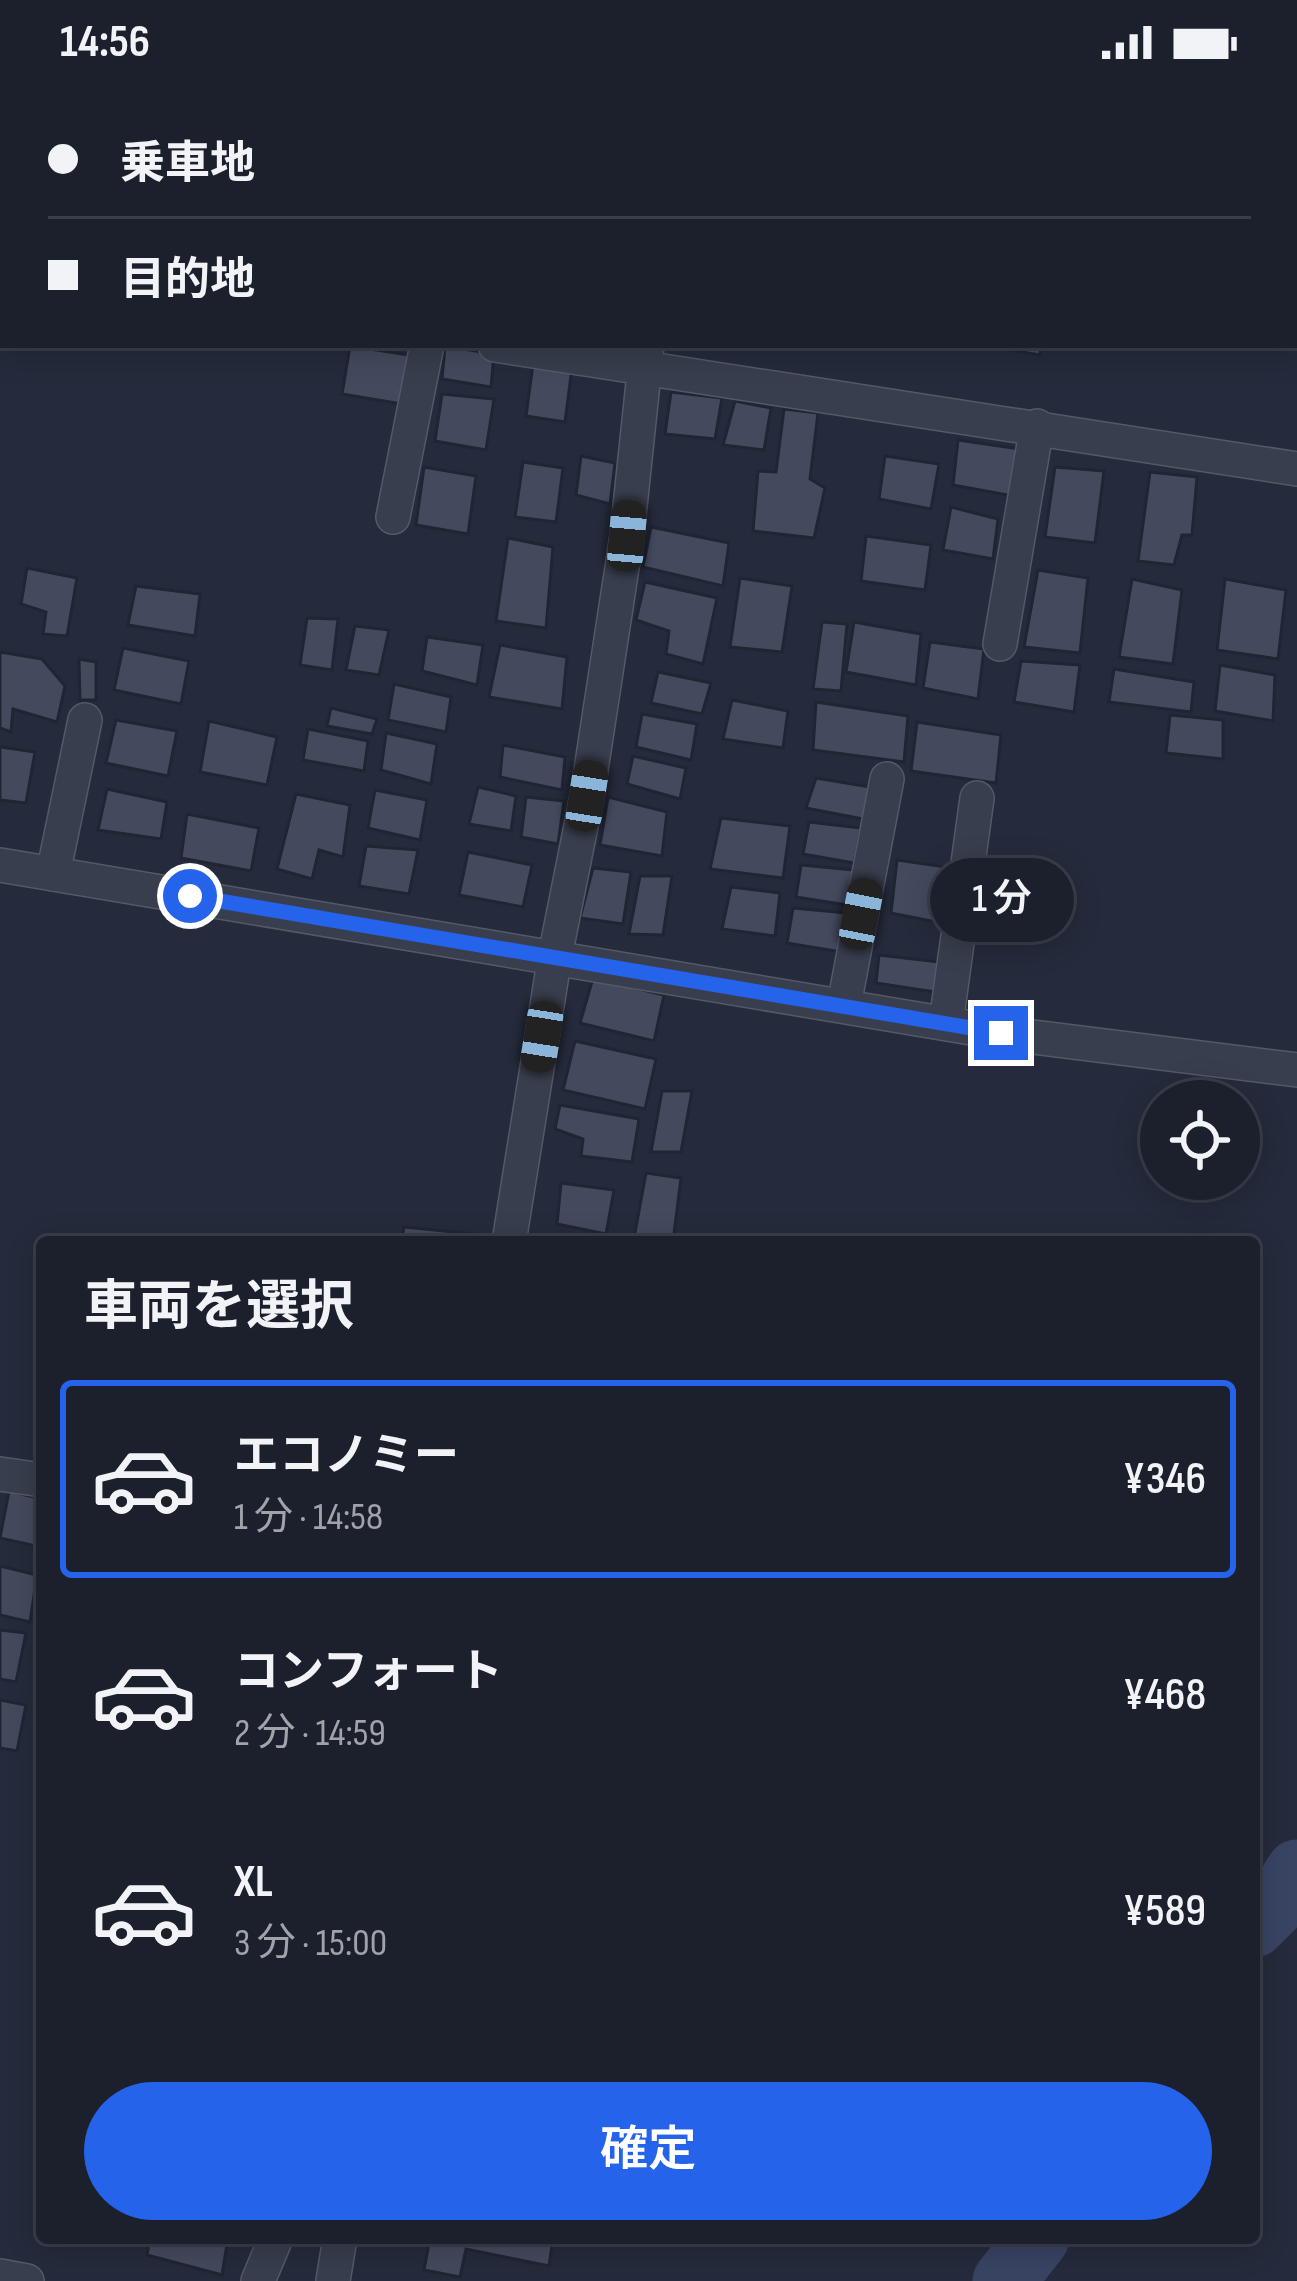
<!DOCTYPE html>
<html lang="ja">
<meta charset="utf-8">
<style>
:root{--surface:#1c202d;--page:#252835;--text:#f1f3f6;--muted:#a0a3aa;--line:#3a3e49;--accent:#2563eb}
body{margin:0;font-family:"Sofia Sans Condensed","Noto Sans JP",sans-serif;background:var(--page);color:var(--text);height:100vh;display:flex;flex-direction:column;font-size:45px;white-space:nowrap}
*{box-sizing:border-box;margin:0}
p{font-size:39px;color:var(--muted)}
.icon{flex:none;width:66px;height:66px;fill:none;stroke:currentColor;stroke-width:2;stroke-linecap:round;stroke-linejoin:round}
.map{position:relative;flex:1;overflow:hidden}
.sheet{position:absolute;left:36px;top:1152px;width:1224px;height:1008px;display:flex;flex-direction:column;background:var(--surface);border-radius:12px;box-shadow:0 6px 30px #0003,0 0 0 3px var(--line)}
.sheet>*{flex:none}
.top-card{position:absolute;left:0px;top:0px;width:1299px;height:264px;box-shadow:0 6px 30px #0003,0 0 0 3px var(--line);display:grid;align-content:center;height:264px;padding:0 48px;background:var(--surface)}
.tools{position:absolute;left:1140px;top:996px;display:grid;gap:24px}
.tools a{display:grid;place-items:center;width:120px;height:120px;border-radius:50%;background:var(--surface);box-shadow:0 6px 30px #0003,0 0 0 3px var(--line);font-size:60px}
.end{position:absolute;width:54px;height:54px;margin:-27px;border:15px solid #2563eb;background:#fff;box-shadow:0 0 0 6px #fff}
.from{border-radius:50%}
.bubble{position:absolute;height:84px;border-radius:42px;background:var(--surface);box-shadow:0 6px 30px #0003,0 0 0 3px var(--line);font-size:39px;font-weight:600;line-height:84px;text-align:center}
.car{position:absolute;width:36px;height:72px;margin:-36px -18px;border-radius:15px;box-shadow:0 0 9px 3px #0007;background:linear-gradient(#222 24%,#8ab4d8 0 40%,#222 0 76%,#8ab4d8 0 86%,#222 0)}
.top-card b{display:flex;align-items:center;gap:42px;height:114px;font-size:45px}
.top-card b+b{border-top:3px solid var(--line)}
.top-card i{width:30px;height:30px;background:var(--text)}
ul{padding:0;list-style:none}
li{display:flex;align-items:center;gap:36px;height:198px;margin:0 24px 18px;padding:0 24px;border:6px solid transparent;border-radius:12px}
li div{flex:1}
li b{display:block;font-size:45px}
li em{font-style:normal;font-weight:600}
li.selected{border-color:var(--accent)}
li>.icon{width:108px;height:108px;stroke-width:1.5}
h2{padding:0 48px;font-size:54px;line-height:144px}
.action{display:flex;gap:24px;margin-top:auto;padding:24px 48px}
.action a{flex:1;height:138px;border-radius:72px;background:var(--accent);color:#fff;font-size:48px;font-weight:600;line-height:138px;text-align:center}
.status{display:flex;justify-content:space-between;align-items:center;height:84px;padding:0 60px;background:var(--surface);direction:ltr}
.status svg{height:33px;fill:currentColor}
.map>svg:first-child{display:block}
.lines{fill:none;stroke-linecap:round;stroke-linejoin:round}
.river{stroke:#394463;stroke-width:63}
.building{fill:#444a5e;stroke:#202534;stroke-width:3}
.minor-casing{stroke:#545968;stroke-width:36}
.minor{stroke:#383e4d;stroke-width:33}
.route{stroke:#2563eb;stroke-width:15}
</style>
<div class="status"><b>14:56</b><svg viewBox="0 0 49 12"><path d="M0 12V9h3v3zM5 12V6h3v6zM10 12V3h3v9zM15 12V0h3v12zM26 1h20v11H26zM47 4h2v5h-2z"/></svg></div>
<div class="map">
<svg width="1297" height="2197" viewBox="0 0 1297 2197">
<rect width="100%" height="100%" fill="#252b3c"/>
<g class="lines">
<!-- river -->
<g class="river">
<polyline points="1254,1842 1277,1819 1297,1787"/>
<polyline points="1004,2197 1038,2154"/>
</g>
</g>
<!-- building -->
<g class="building">
<polygon points="757,0 835,0 756,3"/>
<polygon points="981,261 1041,261 1040,271"/>
<polygon points="350,262 409,271 402,320 342,310"/>
<polygon points="445,262 494,270 491,303 442,295"/>
<polygon points="533,280 572,284 565,338 526,332"/>
<polygon points="671,308 722,314 715,355 665,350"/>
<polygon points="442,310 494,315 486,366 435,357"/>
<polygon points="735,317 771,324 764,366 723,361"/>
<polygon points="784,325 818,329 810,395 825,404 814,454 753,447 758,387 776,388"/>
<polygon points="958,356 1019,365 1013,412 953,401"/>
<polygon points="581,372 615,379 610,420 576,411"/>
<polygon points="885,372 939,380 931,425 879,415"/>
<polygon points="523,378 563,384 556,438 515,433"/>
<polygon points="424,383 476,392 468,450 416,441"/>
<polygon points="1055,383 1104,387 1095,459 1045,453"/>
<polygon points="1150,388 1197,393 1192,451 1182,451 1174,481 1138,477"/>
<polygon points="951,423 998,435 993,475 943,466"/>
<polygon points="651,443 729,459 723,502 643,483"/>
<polygon points="866,452 931,461 925,506 861,497"/>
<polygon points="508,454 553,463 546,544 496,537"/>
<polygon points="27,484 77,494 67,552 43,550 46,528 21,520"/>
<polygon points="1038,486 1088,494 1080,569 1024,563"/>
<polygon points="740,494 792,502 782,568 730,563"/>
<polygon points="1132,495 1182,506 1173,580 1119,573"/>
<polygon points="1225,495 1286,506 1278,575 1217,566"/>
<polygon points="645,498 717,514 703,580 666,570 669,547 636,536"/>
<polygon points="136,502 200,510 195,552 128,541"/>
<polygon points="307,534 338,535 332,586 300,581"/>
<polygon points="822,538 847,540 841,607 813,605"/>
<polygon points="854,538 921,550 916,601 846,588"/>
<polygon points="355,542 389,546 379,591 346,586"/>
<polygon points="427,553 483,561 477,601 422,587"/>
<polygon points="930,558 984,565 978,615 923,604"/>
<polygon points="500,561 567,573 562,625 489,613"/>
<polygon points="123,564 189,577 181,620 114,606"/>
<polygon points="0,568 42,575 65,602 57,638 13,625 11,648 0,644"/>
<polygon points="79,575 96,578 96,616 80,616"/>
<polygon points="1021,577 1080,581 1074,628 1014,618"/>
<polygon points="1220,581 1275,591 1273,637 1215,627"/>
<polygon points="1114,585 1194,598 1191,628 1109,618"/>
<polygon points="658,588 711,599 702,630 651,619"/>
<polygon points="394,600 451,613 446,648 388,636"/>
<polygon points="732,616 788,627 783,664 723,655"/>
<polygon points="816,618 908,632 904,678 813,666"/>
<polygon points="331,624 377,635 372,650 327,642"/>
<polygon points="642,630 697,640 691,676 636,663"/>
<polygon points="1170,631 1223,636 1223,675 1166,669"/>
<polygon points="116,636 177,647 168,692 106,679"/>
<polygon points="209,637 277,653 267,701 200,688"/>
<polygon points="917,638 1001,651 996,699 911,687"/>
<polygon points="308,645 368,657 364,687 303,676"/>
<polygon points="386,649 437,660 431,700 381,686"/>
<polygon points="503,661 565,673 562,706 500,693"/>
<polygon points="0,663 35,668 26,719 0,716"/>
<polygon points="633,672 686,684 680,715 627,700"/>
<polygon points="816,694 870,703 863,735 806,724"/>
<polygon points="478,703 516,712 511,747 469,740"/>
<polygon points="107,705 167,718 161,755 98,746"/>
<polygon points="375,706 427,716 420,756 368,744"/>
<polygon points="296,710 350,721 343,773 319,766 312,795 277,785"/>
<polygon points="526,713 564,717 558,760 521,753"/>
<polygon points="608,713 667,728 662,772 600,761"/>
<polygon points="187,730 259,744 251,787 181,774"/>
<polygon points="721,734 790,742 783,794 710,785"/>
<polygon points="809,738 861,744 854,779 803,770"/>
<polygon points="366,762 418,766 409,810 359,802"/>
<polygon points="468,768 532,781 523,823 459,811"/>
<polygon points="897,776 960,785 951,841 891,829"/>
<polygon points="801,781 854,786 847,821 796,813"/>
<polygon points="593,784 631,788 623,840 580,834"/>
<polygon points="640,792 672,792 663,851 629,850"/>
<polygon points="731,803 780,809 775,852 722,845"/>
<polygon points="793,824 847,829 841,868 787,859"/>
<polygon points="879,871 939,878 935,908 876,899"/>
<polygon points="593,894 664,911 654,957 580,939"/>
<polygon points="575,957 656,975 645,1025 563,1006"/>
<polygon points="662,1007 692,1007 681,1068 651,1068"/>
<polygon points="560,1021 639,1035 632,1078 581,1072 583,1055 555,1045"/>
<polygon points="646,1089 681,1094 673,1158 634,1154"/>
<polygon points="561,1099 614,1106 606,1150 557,1140"/>
<polygon points="404,1143 474,1150 473,1158 401,1158"/>
<polygon points="9,1407 42,1415 40,1463 0,1454"/>
<polygon points="0,1482 37,1491 30,1538 0,1531"/>
<polygon points="0,1546 26,1549 16,1598 0,1595"/>
<polygon points="0,1616 26,1621 17,1667 0,1664"/>
<polygon points="150,2154 228,2154 222,2191 147,2171"/>
<polygon points="430,2154 553,2154 549,2182 466,2165 460,2193 424,2186"/>
</g>
<g class="lines">
<!-- minor casing -->
<g class="minor-casing">
<g id="minor">
<polyline points="695,3 695,0"/>
<polyline points="0,179 3,180"/>
<polyline points="495,261 1297,385"/>
<polyline points="393,433 427,261"/>
<polyline points="1000,560 1037,342"/>
<polyline points="0,781 1001,949 1297,986"/>
<polyline points="53,790 85,636"/>
<polyline points="844,921 887,695"/>
<polyline points="946,939 977,714"/>
<polyline points="509,1158 555,872 587,712 627,451 647,261"/>
<polyline points="0,1390 42,1396"/>
<polyline points="0,2192 27,2197"/>
<polyline points="258,2197 276,2154"/>
<polyline points="333,2197 340,2154"/>
</g>
</g>
<!-- minor -->
<use href="#minor" class="minor"/>
</g>
<g class="lines">
<!-- route -->
<polyline class="route" points="190,812 1001,949"/>
</g>
</svg>
<div class="tools">
<a><svg class="icon" aria-label="locate" viewBox="0 0 24 24"><circle cx="12" cy="12" r="6"/><path d="M12 2v4M12 18v4M2 12h4M18 12h4"/></svg></a>
</div>
<i class="end from" style="left:190px;top:812px"></i>
<i class="end" style="left:1001px;top:949px"></i>
<div class="bubble" style="left:930px;top:774px;width:144px">1 分</div>
<i class="car" style="left:627px;top:452px;rotate:5deg"></i>
<i class="car" style="left:587px;top:712px;rotate:9deg"></i>
<i class="car" style="left:861px;top:830px;rotate:11deg"></i>
<i class="car" style="left:542px;top:953px;rotate:189deg"></i>
<div class="top-card">
<b><i class="from"></i>乗車地</b>
<b><i></i>目的地</b>
</div>
<section class="sheet">
<h2>車両を選択</h2>
<ul>
<li class="selected"><svg class="icon" aria-label="car" viewBox="0 0 24 24"><path d="M5 17H2v-5l4-1 3-4h7l3 4 3 1v5h-3M9 17h6M6 11h13"/><circle cx="7" cy="17" r="2"/><circle cx="17" cy="17" r="2"/></svg><div><b>エコノミー</b><p>1 分 · 14:58</p></div><em>¥346</em></li>
<li><svg class="icon" aria-label="car" viewBox="0 0 24 24"><path d="M5 17H2v-5l4-1 3-4h7l3 4 3 1v5h-3M9 17h6M6 11h13"/><circle cx="7" cy="17" r="2"/><circle cx="17" cy="17" r="2"/></svg><div><b>コンフォート</b><p>2 分 · 14:59</p></div><em>¥468</em></li>
<li><svg class="icon" aria-label="car" viewBox="0 0 24 24"><path d="M5 17H2v-5l4-1 3-4h7l3 4 3 1v5h-3M9 17h6M6 11h13"/><circle cx="7" cy="17" r="2"/><circle cx="17" cy="17" r="2"/></svg><div><b>XL</b><p>3 分 · 15:00</p></div><em>¥589</em></li>
</ul>
<div class="action"><a>確定</a></div>
</section>
</div>
